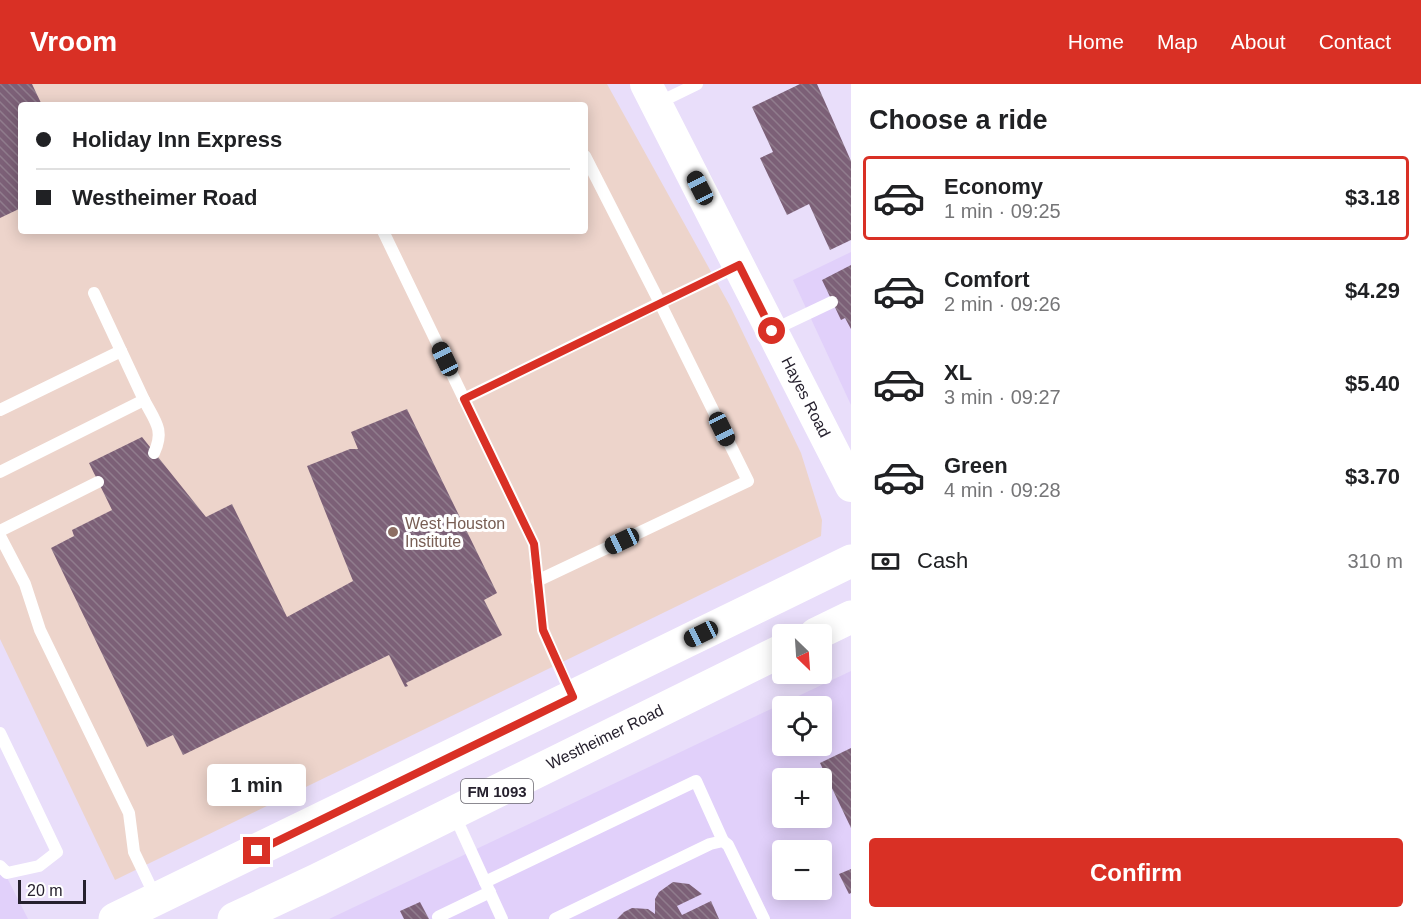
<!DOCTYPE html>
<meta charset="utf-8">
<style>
:root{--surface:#fff;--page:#f2f2f2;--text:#202124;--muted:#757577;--line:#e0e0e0;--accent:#d93025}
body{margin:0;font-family:Arial,sans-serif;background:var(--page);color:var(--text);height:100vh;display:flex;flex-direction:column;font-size:22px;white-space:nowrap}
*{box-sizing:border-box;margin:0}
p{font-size:20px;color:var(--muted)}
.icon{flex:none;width:33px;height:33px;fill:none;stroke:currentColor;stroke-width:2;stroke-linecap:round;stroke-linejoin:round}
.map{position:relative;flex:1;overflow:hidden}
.drawer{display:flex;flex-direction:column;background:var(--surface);width:570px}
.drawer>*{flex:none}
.hud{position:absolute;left:18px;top:18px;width:570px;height:132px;border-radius:6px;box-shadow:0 3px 15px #0003;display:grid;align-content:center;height:132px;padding:0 18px;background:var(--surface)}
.needle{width:39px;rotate:155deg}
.tools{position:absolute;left:772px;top:540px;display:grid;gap:12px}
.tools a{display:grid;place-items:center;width:60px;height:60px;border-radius:6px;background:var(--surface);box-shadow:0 3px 15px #0003;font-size:30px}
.scale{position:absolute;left:18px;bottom:15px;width:68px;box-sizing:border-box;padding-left:6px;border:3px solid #26212e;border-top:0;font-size:16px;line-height:21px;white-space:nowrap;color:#26212e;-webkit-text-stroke:4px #fff;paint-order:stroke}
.end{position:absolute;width:27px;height:27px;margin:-14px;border:8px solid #d93025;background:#fff;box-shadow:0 0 0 3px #fff}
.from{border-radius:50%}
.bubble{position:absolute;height:42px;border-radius:6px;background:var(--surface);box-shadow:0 3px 15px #0003;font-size:20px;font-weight:700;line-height:42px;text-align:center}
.car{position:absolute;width:18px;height:36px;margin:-18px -9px;border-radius:8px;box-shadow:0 0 4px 2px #0007;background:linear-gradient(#222 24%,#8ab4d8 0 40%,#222 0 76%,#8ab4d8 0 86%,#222 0)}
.hud b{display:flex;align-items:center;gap:21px;height:57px;font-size:22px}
.hud b+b{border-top:2px solid var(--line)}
.hud i{width:15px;height:15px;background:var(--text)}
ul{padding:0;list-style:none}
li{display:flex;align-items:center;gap:18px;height:84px;margin:0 12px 9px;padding:0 6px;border:3px solid transparent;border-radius:6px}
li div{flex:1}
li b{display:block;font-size:22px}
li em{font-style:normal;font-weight:700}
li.on{border-color:var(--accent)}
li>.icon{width:54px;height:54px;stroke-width:1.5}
h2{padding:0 18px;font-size:27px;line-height:72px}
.pay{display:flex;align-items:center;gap:15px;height:66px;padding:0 18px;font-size:22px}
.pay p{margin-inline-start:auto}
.cta{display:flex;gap:12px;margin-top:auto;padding:12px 18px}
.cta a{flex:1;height:69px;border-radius:6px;background:var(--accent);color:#fff;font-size:24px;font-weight:700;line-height:69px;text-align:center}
header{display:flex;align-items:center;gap:36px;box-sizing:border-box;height:84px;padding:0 30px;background:var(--accent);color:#fff}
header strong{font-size:28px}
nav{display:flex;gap:33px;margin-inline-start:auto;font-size:21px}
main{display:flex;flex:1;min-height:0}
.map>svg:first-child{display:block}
.built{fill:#e1d0fa;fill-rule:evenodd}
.education{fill:#edd4cb;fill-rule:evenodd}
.building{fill:url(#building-back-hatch)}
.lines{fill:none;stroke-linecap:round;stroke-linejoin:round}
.service{stroke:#fff;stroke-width:12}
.tertiary{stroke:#fff;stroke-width:32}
.primary{stroke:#fff;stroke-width:33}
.route{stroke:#d93025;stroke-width:8}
.education-dot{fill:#8d6e63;stroke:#fff;stroke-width:2}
.labels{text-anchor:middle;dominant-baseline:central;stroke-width:6;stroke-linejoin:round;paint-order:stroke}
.shield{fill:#fff;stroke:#67646d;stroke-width:1.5}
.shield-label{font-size:15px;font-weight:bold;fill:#26212e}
.street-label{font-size:16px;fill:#26212e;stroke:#fff}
.education-label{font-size:16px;fill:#785e54;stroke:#fff;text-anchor:start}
</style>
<header>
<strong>Vroom</strong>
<nav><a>Home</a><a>Map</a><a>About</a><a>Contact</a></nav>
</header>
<main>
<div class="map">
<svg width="851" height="835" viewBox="0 0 851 835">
<defs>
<pattern id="building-back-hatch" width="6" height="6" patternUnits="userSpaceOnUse" patternTransform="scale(1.5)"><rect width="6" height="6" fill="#7c6077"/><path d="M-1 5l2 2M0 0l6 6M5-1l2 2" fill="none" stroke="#907c8d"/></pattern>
</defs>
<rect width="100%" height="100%" fill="#e9defa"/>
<!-- built -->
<g class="built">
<polygon points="851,168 851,321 793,196"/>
<path d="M 851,587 L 851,835 L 329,835 ZM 783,622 L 822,622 L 822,662 L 783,662 ZM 783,694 L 822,694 L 822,734 L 783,734 ZM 783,766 L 822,766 L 822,806 L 783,806 Z"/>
<polygon points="0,780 28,835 0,835"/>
</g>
<!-- education -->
<path class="education" d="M 0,0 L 607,0 L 730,222 L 801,369 L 822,436 L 821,452 L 115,796 L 0,555 ZM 21,21 L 585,21 L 585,147 L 21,147 Z"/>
<!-- building -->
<g class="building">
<polygon points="0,0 32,0 42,21 21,21 21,124 0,134"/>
<polygon points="800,0 817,0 851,77 851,156 830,166 809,120 787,131 760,74 773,68 752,23"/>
<polygon points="851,181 851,245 845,234 841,236 822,196"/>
<polygon points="407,325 497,509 484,516 502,551 406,599 408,602 405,603 389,571 183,671 173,651 147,663 51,464 74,452 72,446 112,426 89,379 142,353 206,433 232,420 287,533 353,497 307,382 350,365 358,365 351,348"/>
<polygon points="851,664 851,744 820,679"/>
<polygon points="851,785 851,809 849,810 839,790"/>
<polygon points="673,798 689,800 702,810 677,822 682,831 711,817 719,835 617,835 624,828 632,824 648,825 655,830 655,815 659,808"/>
<polygon points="420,818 429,835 404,835 400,827"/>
</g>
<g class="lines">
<!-- service -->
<g class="service">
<polyline points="658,19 697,0"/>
<polyline points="585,72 660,219 738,182"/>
<polyline points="383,147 534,460 543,546 572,612"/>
<polyline points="773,246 832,218"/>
<polyline points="464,315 660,219 748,397 537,497"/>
<path d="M 144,316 C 155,337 165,346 154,369"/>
<polyline points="0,326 121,267"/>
<polyline points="0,388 144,316 94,209"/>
<polyline points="0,447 98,398"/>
<polyline points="0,452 25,500 40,546 129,729 134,768 155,812"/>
<polyline points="0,649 57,768 39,782 7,789 0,782"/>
<polyline points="454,730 502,835"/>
<polyline points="485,798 696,697 723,757"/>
<polyline points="439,835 438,833 490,808"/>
<polyline points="555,835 710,760 723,757 728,761 764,835"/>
</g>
<!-- tertiary -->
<polyline class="tertiary" points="646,0 851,402"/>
<!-- primary -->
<g class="primary">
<polyline points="816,550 851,533"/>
<polyline points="115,835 851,477"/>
<polyline points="234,835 317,796 783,566"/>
</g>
</g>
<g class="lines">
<!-- route -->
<polyline class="route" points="257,767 573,613 543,546 534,460 464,315 739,181 772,247"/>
</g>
<!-- markers -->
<circle class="education-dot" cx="393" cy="448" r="6"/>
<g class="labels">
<!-- shield labels -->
<rect class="shield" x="461" y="695" width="72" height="24" rx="4.5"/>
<g class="shield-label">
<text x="497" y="707">FM 1093</text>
</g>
<!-- street labels -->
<g class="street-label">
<text transform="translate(806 313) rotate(63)">Hayes Road</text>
<text transform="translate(605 653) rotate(-26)">Westheimer Road</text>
</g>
<!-- education labels -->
<g class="education-label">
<text x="405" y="439">West Houston<tspan x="405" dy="18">Institute</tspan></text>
</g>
</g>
</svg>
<div class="tools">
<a><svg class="needle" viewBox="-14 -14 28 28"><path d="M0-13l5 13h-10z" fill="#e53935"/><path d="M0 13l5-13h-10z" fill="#757577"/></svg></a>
<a><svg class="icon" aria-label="locate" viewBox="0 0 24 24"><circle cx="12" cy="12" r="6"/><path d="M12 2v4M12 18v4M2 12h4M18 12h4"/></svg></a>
<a>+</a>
<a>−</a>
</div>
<div class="scale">20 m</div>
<i class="end from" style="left:772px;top:247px"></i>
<i class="end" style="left:257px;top:767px"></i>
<div class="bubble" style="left:207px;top:680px;width:99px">1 min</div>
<i class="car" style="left:700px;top:104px;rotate:333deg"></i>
<i class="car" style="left:445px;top:275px;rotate:334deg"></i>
<i class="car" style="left:722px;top:345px;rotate:154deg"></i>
<i class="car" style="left:622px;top:457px;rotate:245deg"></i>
<i class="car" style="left:701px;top:550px;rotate:244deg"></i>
<div class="hud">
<b><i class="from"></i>Holiday Inn Express</b>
<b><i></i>Westheimer Road</b>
</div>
</div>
<section class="drawer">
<h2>Choose a ride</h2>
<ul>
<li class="on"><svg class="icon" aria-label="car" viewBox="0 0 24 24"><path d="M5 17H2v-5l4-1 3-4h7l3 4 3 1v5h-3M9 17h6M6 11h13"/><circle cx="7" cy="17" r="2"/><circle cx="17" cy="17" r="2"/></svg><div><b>Economy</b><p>1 min · 09:25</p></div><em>$3.18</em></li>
<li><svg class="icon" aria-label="car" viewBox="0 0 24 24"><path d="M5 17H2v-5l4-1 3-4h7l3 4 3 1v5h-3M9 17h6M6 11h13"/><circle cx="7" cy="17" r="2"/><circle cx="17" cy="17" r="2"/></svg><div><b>Comfort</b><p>2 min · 09:26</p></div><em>$4.29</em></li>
<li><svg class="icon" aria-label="car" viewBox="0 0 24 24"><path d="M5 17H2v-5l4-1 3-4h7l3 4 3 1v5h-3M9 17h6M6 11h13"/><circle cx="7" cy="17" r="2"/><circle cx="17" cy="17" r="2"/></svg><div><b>XL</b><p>3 min · 09:27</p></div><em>$5.40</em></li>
<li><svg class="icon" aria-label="car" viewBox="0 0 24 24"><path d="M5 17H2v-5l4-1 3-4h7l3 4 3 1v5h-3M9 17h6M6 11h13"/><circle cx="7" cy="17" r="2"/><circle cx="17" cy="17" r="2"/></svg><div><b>Green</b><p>4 min · 09:28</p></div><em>$3.70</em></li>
</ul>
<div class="pay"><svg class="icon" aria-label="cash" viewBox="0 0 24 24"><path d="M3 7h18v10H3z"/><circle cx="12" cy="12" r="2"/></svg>Cash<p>310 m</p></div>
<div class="cta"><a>Confirm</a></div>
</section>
</main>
